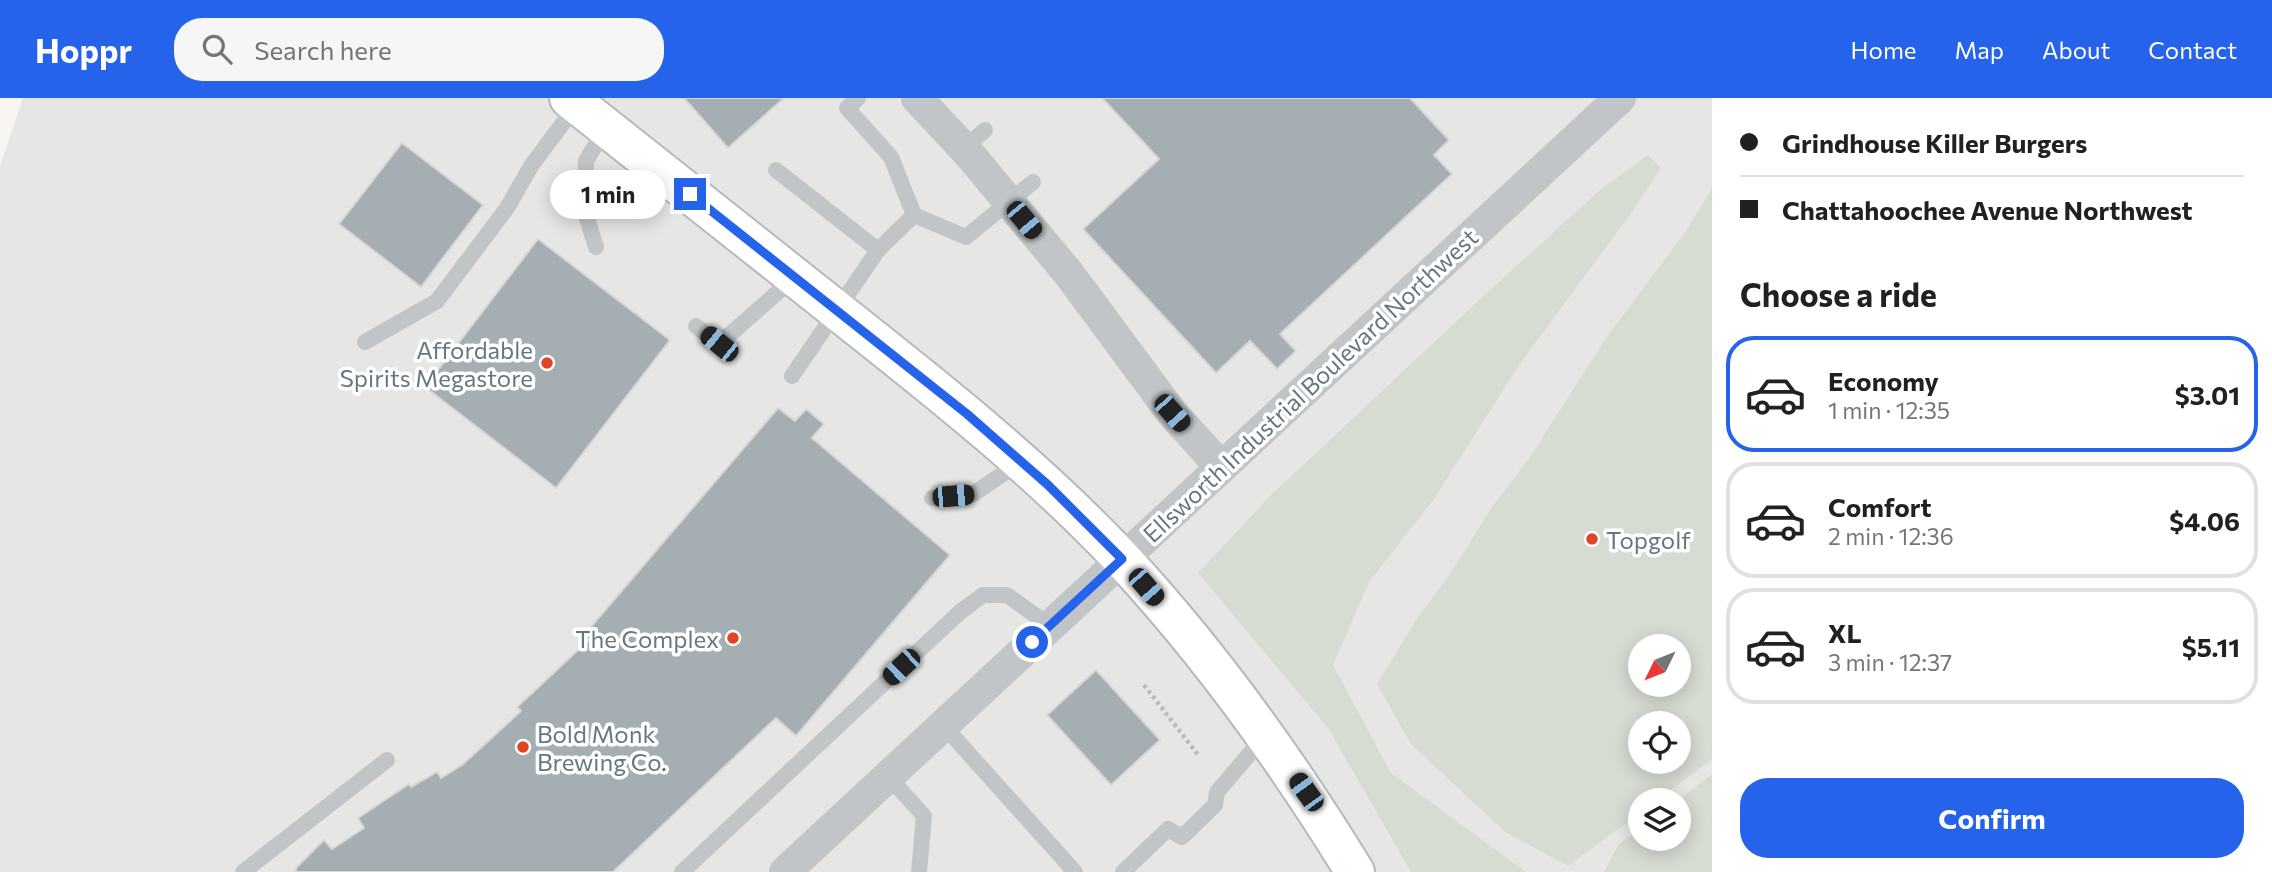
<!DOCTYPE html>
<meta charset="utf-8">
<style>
:root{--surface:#fff;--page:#f6f6f6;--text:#202124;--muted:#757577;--line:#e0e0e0;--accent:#2563eb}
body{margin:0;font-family:Commissioner,sans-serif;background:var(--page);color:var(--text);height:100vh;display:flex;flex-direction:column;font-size:26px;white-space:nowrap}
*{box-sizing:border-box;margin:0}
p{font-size:23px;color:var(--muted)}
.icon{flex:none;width:38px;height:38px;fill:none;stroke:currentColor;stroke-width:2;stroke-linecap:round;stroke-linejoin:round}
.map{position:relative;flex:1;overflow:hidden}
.sheet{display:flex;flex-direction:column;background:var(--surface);width:560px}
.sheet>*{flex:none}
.guide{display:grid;align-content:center;height:154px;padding:0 28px;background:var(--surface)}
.needle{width:46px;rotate:227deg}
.buttons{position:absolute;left:1628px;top:536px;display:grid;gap:14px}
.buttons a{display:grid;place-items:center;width:63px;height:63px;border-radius:50%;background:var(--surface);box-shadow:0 4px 18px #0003;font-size:35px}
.end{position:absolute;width:32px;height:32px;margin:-16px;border:9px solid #2563eb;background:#fff;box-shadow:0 0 0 4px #fff}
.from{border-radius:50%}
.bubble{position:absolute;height:49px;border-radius:24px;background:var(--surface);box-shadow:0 4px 18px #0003;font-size:23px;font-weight:700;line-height:49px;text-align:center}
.car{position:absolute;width:21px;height:42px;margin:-21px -10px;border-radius:9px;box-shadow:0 0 5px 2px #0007;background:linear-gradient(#222 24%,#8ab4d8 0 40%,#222 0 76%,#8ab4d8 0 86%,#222 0)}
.guide b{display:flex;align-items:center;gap:24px;height:66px;font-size:26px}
.guide b+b{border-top:2px solid var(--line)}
.guide i{width:18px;height:18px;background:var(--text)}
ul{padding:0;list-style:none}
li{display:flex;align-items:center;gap:21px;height:116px;margin:0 14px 10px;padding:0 14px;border:4px solid var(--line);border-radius:28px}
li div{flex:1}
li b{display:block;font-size:26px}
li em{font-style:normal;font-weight:700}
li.selected{border-color:var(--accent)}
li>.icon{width:63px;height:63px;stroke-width:1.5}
h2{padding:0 28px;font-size:32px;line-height:84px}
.button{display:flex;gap:14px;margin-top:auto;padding:14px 28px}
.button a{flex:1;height:80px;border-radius:28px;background:var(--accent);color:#fff;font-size:28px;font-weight:700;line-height:80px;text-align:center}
header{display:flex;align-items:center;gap:42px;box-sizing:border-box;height:98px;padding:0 35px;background:var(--accent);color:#fff}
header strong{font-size:33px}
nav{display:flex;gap:38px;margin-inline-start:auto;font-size:24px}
.search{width:490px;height:63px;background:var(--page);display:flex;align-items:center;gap:18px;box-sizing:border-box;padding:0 24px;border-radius:28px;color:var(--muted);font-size:26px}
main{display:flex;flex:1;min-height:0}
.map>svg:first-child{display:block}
.built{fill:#e6e7e5;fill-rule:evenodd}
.green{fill:#d7dcd3;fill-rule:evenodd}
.building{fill:#a5aeb3;stroke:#d7d7d5;stroke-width:2}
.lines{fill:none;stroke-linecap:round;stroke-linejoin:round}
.secondary-casing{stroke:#b3b9bd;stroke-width:42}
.path{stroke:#b9bcbe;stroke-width:4.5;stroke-dasharray:3.5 3.5;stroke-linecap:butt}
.lane{stroke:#c1c5c8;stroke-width:16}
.street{stroke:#c1c5c8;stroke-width:32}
.secondary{stroke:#fff;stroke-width:38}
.route{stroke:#2563eb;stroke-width:9}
.poi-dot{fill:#e24526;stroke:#fff;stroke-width:2.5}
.labels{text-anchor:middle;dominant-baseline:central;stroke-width:7;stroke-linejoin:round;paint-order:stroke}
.poi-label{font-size:24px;fill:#657783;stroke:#fff;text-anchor:end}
.street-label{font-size:24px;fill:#657783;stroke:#fff}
</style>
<header>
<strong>Hoppr</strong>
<div class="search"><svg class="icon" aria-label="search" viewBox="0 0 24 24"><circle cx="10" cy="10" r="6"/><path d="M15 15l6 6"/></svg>Search here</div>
<nav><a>Home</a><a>Map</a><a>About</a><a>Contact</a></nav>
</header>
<main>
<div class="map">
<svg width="1712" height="774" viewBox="0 0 1712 774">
<rect width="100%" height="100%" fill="#f6f5f2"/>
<!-- built -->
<path class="built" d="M 23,0 L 1712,0 L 1712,676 L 1678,702 L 1640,702 L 1640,730 L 1618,747 L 1645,774 L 0,774 L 0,68 ZM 1640,548 L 1678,548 L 1678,586 L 1640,586 ZM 1640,625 L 1678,625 L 1678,663 L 1640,663 Z"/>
<!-- green -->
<g class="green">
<polygon points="1648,57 1661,70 1632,114 1519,267 1434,401 1369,484 1333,567 1391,675 1526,774 1411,774 1328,630 1198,475 1270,398 1477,204 1600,92"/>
<path d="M 1712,90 L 1712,661 L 1657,702 L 1640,702 L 1640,715 L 1568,768 L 1505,734 L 1411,646 L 1377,586 L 1416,522 L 1452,473 L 1492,409 L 1530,359 L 1604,243 L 1688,130 ZM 1640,548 L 1678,548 L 1678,586 L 1640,586 ZM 1640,625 L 1678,625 L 1678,663 L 1640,663 Z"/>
<polygon points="1712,676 1712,774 1604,774 1618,747 1640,730 1640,740 1678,740 1678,702"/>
</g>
<!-- building -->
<g class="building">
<polygon points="684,0 784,0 728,50"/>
<polygon points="1102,0 1410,0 1449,42 1434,57 1452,76 1280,236 1296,253 1277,271 1250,243 1216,275 1083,131 1159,61"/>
<polygon points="402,45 483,107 421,189 339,126"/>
<polygon points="538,141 670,242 556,390 425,289"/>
<polygon points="778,310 795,323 806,311 824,326 812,340 950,457 796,638 776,620 613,774 297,774 295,771 324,742 332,751 364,730 358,720 409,686 411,689 437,674 441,680 462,667 521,613 517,609 589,542 584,537"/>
<polygon points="1096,572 1160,642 1111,687 1047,617"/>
</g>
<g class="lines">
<!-- secondary casing -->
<g class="secondary-casing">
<path id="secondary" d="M 569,0 C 662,74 756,148 849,222 C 944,297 1039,373 1122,461 C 1211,557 1287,663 1355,774"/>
</g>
<!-- path -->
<polyline class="path" points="1144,587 1199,658"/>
<!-- lane -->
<g class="lane">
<polyline points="858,0 847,10 891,59 914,117"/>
<polyline points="964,50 985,32"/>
<polyline points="776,72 878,152"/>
<polyline points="596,149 584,111 586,63 606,29"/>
<polyline points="696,228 719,246 795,179"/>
<polyline points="365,244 437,203 507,110 531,68 578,5"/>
<polyline points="792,278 878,152 914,117 966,139 1033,84"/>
<polyline points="932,400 973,396 1021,364"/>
<polyline points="943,627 1075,774"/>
<polyline points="888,678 924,718 919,774"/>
<polyline points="243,774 387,662"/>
<polyline points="682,774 960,514 983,497 1007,497 1050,528"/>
<polyline points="1123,774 1168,731 1182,739 1215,707 1217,694 1265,638"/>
</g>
<!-- street -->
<g class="street">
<polyline points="917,0 970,57 1069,176 1172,315 1221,369"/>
<polyline points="785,774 1620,0"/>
</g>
<!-- secondary -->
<use href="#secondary" class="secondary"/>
</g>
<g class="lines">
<!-- route -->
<polyline class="route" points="690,96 967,316 1048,387 1122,461 1032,544"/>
</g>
<!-- markers -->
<g class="poi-dot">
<circle cx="547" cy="265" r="7"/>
<circle cx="1592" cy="441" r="7"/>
<circle cx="733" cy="540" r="7"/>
<circle cx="523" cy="649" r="7"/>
</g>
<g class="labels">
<!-- poi labels -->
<g class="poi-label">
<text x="533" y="251">Affordable<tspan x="533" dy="28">Spirits Megastore</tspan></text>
<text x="1606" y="441" text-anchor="start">Topgolf</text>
<text x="719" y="540">The Complex</text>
<text x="537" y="635" text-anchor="start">Bold Monk<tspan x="537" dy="28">Brewing Co.</tspan></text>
</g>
<!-- street labels -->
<g class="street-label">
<text transform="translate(1310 287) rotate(-43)">Ellsworth Industrial Boulevard Northwest</text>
</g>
</g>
</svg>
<div class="buttons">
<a><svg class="needle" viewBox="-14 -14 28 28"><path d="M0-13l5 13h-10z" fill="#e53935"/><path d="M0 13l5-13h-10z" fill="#757577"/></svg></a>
<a><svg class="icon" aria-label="locate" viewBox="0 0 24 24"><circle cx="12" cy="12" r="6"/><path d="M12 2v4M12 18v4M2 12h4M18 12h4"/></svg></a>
<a><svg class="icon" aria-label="layers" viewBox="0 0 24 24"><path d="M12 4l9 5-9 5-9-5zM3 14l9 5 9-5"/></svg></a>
</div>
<i class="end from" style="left:1032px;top:544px"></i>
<i class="end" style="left:690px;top:96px"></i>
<div class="bubble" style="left:550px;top:72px;width:116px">1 min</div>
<i class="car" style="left:1024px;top:122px;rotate:140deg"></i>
<i class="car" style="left:719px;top:246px;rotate:309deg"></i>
<i class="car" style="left:1172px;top:315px;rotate:138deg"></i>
<i class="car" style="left:953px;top:398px;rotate:85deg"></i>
<i class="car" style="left:1146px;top:489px;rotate:139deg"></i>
<i class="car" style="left:901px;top:569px;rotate:227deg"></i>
<i class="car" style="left:1306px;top:694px;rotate:324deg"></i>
</div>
<section class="sheet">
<div class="guide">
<b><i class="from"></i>Grindhouse Killer Burgers</b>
<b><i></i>Chattahoochee Avenue Northwest</b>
</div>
<h2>Choose a ride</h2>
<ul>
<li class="selected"><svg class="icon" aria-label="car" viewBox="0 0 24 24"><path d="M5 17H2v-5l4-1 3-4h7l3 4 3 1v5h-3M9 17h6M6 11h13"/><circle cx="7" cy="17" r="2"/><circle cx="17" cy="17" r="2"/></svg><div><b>Economy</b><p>1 min · 12:35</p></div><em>$3.01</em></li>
<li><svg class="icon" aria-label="car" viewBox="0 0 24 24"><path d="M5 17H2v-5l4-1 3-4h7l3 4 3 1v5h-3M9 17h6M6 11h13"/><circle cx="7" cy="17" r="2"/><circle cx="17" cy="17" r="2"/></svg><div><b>Comfort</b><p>2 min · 12:36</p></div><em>$4.06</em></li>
<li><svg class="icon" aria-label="car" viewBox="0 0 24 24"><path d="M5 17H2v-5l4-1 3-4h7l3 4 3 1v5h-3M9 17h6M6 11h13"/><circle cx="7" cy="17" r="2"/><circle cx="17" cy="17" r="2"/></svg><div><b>XL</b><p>3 min · 12:37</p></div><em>$5.11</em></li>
</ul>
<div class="button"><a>Confirm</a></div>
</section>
</main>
